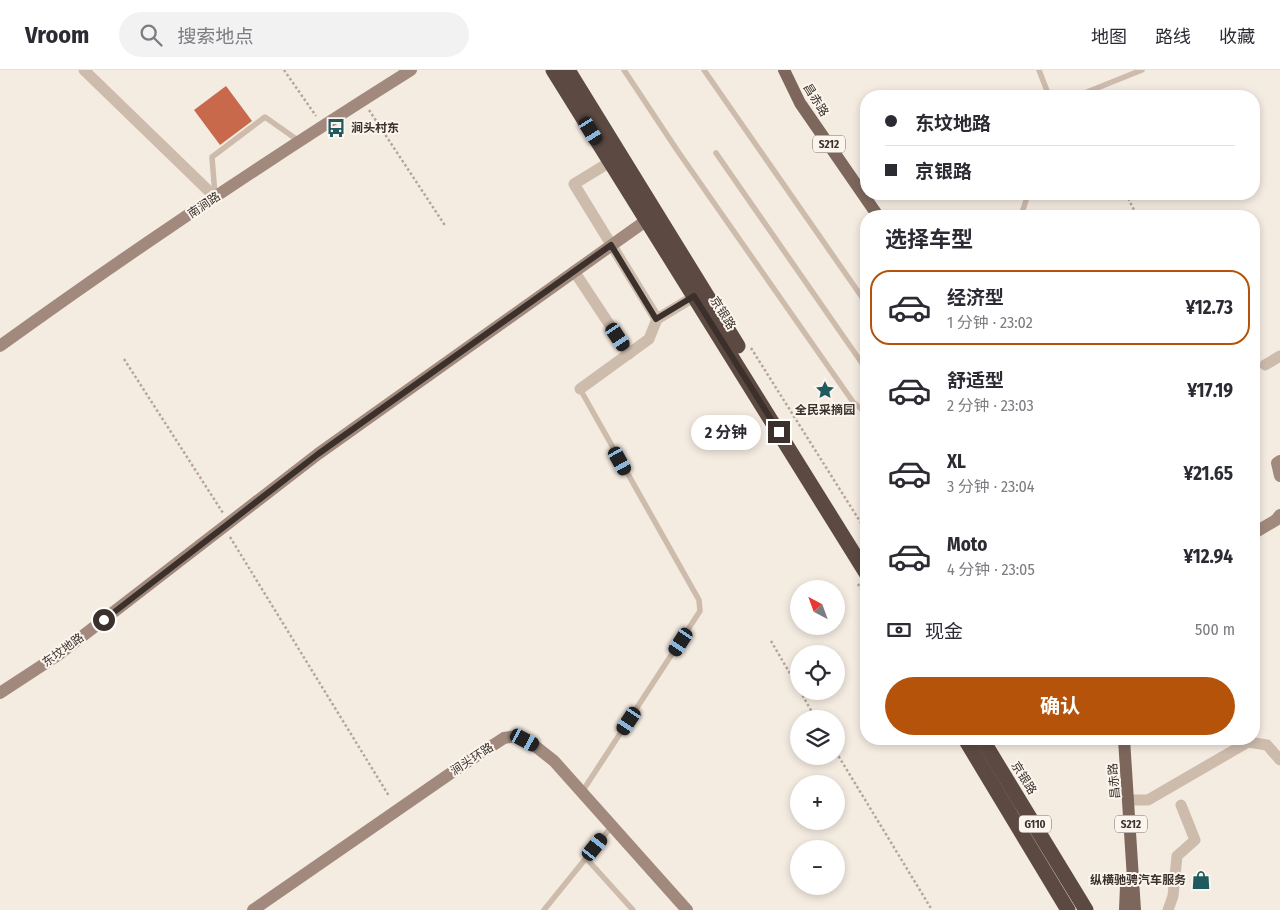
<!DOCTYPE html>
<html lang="zh">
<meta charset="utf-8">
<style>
:root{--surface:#fff;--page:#f2f2f3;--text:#2b2b33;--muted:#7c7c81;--line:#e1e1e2;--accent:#b45309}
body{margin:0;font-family:"Fira Sans Condensed","Noto Sans SC",sans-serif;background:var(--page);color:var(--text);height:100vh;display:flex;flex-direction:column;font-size:19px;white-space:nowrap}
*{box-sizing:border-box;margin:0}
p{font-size:16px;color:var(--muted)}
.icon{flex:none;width:28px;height:28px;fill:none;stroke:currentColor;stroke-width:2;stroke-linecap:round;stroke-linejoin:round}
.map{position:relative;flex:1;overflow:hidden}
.details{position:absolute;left:860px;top:140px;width:400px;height:535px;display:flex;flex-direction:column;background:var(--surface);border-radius:20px;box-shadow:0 2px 8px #0003}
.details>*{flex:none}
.hud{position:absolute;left:860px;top:20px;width:400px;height:110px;border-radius:20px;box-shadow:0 2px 8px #0003;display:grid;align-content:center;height:110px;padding:0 25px;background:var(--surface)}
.needle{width:32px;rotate:319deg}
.controls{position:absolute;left:790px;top:510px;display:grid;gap:10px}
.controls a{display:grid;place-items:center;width:55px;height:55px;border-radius:50%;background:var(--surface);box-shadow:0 2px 8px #0003;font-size:25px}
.end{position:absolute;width:22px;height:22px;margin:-11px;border:6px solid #3b302b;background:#fff;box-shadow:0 0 0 2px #fff}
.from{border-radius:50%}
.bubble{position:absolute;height:35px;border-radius:18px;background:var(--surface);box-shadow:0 2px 8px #0003;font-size:16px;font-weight:700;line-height:35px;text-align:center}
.car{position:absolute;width:15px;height:30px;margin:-15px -8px;border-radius:6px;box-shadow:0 0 4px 1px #0007;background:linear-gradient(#222 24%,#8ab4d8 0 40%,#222 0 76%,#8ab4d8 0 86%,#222 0)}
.hud b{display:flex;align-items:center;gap:18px;height:48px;font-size:19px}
.hud b+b{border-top:1px solid var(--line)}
.hud i{width:12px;height:12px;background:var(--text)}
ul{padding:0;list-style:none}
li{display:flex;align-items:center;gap:15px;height:75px;margin:0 10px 8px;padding:0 15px;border:2px solid transparent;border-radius:20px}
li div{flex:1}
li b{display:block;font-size:19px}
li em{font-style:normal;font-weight:700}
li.active{border-color:var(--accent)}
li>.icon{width:45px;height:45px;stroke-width:1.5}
h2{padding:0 25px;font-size:22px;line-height:60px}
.pay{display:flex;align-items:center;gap:12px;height:55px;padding:0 25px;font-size:19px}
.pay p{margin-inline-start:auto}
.action{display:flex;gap:10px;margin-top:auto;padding:10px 25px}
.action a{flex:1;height:58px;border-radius:30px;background:var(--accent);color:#fff;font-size:20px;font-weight:700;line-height:58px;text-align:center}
header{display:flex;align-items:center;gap:30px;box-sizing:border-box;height:70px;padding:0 25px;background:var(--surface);border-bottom:1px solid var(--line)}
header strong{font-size:24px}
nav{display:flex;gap:28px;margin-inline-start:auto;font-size:18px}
.search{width:350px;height:45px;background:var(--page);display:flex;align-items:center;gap:12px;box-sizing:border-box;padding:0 18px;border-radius:28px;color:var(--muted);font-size:19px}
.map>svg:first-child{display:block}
.building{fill:#c8694b}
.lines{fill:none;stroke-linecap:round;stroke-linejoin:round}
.path{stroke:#b9a596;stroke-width:2.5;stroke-dasharray:2.5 2.5;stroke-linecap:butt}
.lane{stroke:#cdbbac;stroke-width:5.5}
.street{stroke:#cdbbac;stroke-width:11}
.secondary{stroke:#a18a7d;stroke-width:12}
.primary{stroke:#7d675c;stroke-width:12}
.highway{stroke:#5c4a42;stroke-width:15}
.route{stroke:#3b302b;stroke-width:6}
.labels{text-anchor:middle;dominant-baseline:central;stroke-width:4;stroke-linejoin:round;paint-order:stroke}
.shield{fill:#fbf5ee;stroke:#756b66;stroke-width:1}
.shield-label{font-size:11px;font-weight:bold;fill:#3b302b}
.street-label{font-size:12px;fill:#3b302b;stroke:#fbf5ee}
.poi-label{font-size:12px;font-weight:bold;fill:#3b302b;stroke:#fbf5ee;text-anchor:start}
</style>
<header>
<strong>Vroom</strong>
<div class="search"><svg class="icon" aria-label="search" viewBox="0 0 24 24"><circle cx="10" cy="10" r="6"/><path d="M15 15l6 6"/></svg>搜索地点</div>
<nav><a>地图</a><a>路线</a><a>收藏</a></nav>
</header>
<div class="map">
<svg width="1280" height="840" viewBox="0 0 1280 840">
<rect width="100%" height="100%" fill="#f4ebe1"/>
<!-- building -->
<polygon class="building" points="226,16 252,51 220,75 194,40"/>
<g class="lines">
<!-- path -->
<g class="path">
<polyline points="284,0 316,46"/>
<polyline points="369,40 446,157"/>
<polyline points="1126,124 1137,146"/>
<polyline points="751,278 866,461"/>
<polyline points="124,289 223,443"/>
<polyline points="230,467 389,726"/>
<polyline points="858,514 866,527"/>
<polyline points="771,571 799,619"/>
<polyline points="800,621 816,649"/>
<polyline points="836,682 932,840"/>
</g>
<!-- lane -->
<g class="lane">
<polyline points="624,0 677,80 853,332 866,343"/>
<polyline points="704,0 866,233"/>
<polyline points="1039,0 1049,26"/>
<polyline points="1077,26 1142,0"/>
<polyline points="716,83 866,299"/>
<polyline points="215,125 212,87 265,47 299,71"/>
<polyline points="1021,146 1028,124"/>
<polyline points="580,319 699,530 700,541 582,722"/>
<polyline points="586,788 633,840"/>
<polyline points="544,840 612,756"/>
</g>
<!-- street -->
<g class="street">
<polyline points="84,0 215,127"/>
<polyline points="610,92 574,114 657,249 695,226"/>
<polyline points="574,201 629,284"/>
<polyline points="1265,295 1280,286"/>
<polyline points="580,319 649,269 657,249"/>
<polyline points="1129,730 1148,730 1248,672 1267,675 1280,690"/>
<polyline points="1168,840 1173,826 1177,786 1195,770 1181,735"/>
</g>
<!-- secondary -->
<g class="secondary">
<path d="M 0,276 C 134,179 271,88 411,0"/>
<polyline points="1280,391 1277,393 1280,406"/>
<polyline points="1254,463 1276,450 1280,445"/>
<polyline points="0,623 58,585 318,384 654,145"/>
<polyline points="253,840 464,694 504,668 516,666 535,676 554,691 687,840"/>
</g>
<!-- primary -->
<g class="primary">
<polyline points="784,0 800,33 878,146"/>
<polyline points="1124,669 1135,840"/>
<polyline points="1125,840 1126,816"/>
</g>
<!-- highway -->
<g class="highway">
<polyline points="553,0 866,503"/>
<polyline points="568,0 738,276"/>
<polyline points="965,669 1068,840"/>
<polyline points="982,669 1086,840"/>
</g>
</g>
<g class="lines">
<!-- route -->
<polyline class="route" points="104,550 318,384 611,175 656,249 694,226 779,362"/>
</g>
<!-- icons -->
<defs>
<g id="bus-bare" transform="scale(1.5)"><path d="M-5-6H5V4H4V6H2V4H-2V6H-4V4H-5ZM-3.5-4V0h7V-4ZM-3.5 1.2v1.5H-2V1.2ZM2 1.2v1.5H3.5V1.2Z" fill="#1f5a5e" stroke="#fbf5ee" stroke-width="2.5" paint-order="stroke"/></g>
<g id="sight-bare" transform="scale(1.5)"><path d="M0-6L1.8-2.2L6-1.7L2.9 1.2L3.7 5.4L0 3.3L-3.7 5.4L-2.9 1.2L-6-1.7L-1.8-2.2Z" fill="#1f5a5e" stroke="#fbf5ee" stroke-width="2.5" paint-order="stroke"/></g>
<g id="shop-bare" transform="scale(1.5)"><path d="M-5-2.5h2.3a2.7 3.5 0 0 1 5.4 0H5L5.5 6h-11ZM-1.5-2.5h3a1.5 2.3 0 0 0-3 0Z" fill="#1f5a5e" stroke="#fbf5ee" stroke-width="2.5" paint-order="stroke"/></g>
</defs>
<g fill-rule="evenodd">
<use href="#bus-bare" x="336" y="58"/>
<use href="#sight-bare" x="825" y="320"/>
<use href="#shop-bare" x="1201" y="810"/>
</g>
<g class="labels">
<!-- shield labels -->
<g class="shield">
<rect x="813" y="65.5" width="32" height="17" rx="4"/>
<rect x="1019" y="745.5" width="32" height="17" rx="4"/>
<rect x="1115" y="745.5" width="32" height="17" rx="4"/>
</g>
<g class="shield-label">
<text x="829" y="74">S212</text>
<text x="1035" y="754">G110</text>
<text x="1131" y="754">S212</text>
</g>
<!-- street labels -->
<g class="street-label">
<text transform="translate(816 30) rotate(58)">昌赤路</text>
<text transform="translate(204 135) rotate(-34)">南涧路</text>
<text transform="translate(723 243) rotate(58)">京银路</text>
<text transform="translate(63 580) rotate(-36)">东坟地路</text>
<text transform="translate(472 689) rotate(-33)">涧头环路</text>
<text transform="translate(1024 708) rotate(58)">京银路</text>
<text transform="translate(1114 711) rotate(-95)">昌赤路</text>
</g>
<!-- poi labels -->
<g class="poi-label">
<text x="351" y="58">涧头村东</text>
<text x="825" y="340" text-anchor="middle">全民采摘园</text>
<text x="1186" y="810" text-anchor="end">纵横驰骋汽车服务</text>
</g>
</g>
</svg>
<div class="controls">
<a><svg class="needle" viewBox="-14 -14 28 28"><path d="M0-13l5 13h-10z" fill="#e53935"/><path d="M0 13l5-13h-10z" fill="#7c7c81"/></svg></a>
<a><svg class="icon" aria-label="locate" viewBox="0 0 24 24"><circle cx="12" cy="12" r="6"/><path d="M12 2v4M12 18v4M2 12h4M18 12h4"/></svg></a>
<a><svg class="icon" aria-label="layers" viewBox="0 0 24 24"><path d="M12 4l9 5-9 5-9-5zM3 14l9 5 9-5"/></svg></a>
<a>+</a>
<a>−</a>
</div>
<i class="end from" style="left:104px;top:550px"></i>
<i class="end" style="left:779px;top:362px"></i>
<div class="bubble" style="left:691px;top:345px;width:70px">2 分钟</div>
<i class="car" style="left:591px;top:61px;rotate:148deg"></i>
<i class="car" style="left:618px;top:267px;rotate:146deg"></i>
<i class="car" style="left:620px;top:391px;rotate:151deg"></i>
<i class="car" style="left:681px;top:572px;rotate:213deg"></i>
<i class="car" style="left:629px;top:651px;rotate:214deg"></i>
<i class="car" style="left:525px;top:670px;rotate:118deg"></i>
<i class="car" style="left:595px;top:777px;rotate:39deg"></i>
<div class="hud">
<b><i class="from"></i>东坟地路</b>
<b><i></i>京银路</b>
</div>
<section class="details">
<h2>选择车型</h2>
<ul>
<li class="active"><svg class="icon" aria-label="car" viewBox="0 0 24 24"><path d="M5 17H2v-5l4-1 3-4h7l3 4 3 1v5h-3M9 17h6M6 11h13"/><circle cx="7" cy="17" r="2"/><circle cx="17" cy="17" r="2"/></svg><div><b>经济型</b><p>1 分钟 · 23:02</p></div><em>¥12.73</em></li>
<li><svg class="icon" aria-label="car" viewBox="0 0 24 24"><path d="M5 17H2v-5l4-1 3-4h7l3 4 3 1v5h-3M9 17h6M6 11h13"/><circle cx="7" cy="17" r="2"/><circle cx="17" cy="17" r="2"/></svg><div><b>舒适型</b><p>2 分钟 · 23:03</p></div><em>¥17.19</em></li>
<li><svg class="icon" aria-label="car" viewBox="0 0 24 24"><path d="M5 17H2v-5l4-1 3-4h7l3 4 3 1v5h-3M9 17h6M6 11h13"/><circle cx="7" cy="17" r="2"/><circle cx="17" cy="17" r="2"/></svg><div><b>XL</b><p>3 分钟 · 23:04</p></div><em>¥21.65</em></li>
<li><svg class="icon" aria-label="car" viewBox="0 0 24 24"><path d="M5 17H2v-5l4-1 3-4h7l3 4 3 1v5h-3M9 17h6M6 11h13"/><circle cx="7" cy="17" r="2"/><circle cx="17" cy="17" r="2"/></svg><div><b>Moto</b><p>4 分钟 · 23:05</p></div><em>¥12.94</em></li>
</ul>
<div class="pay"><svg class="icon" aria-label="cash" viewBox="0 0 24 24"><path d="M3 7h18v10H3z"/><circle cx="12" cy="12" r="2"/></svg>现金<p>500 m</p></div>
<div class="action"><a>确认</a></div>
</section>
</div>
